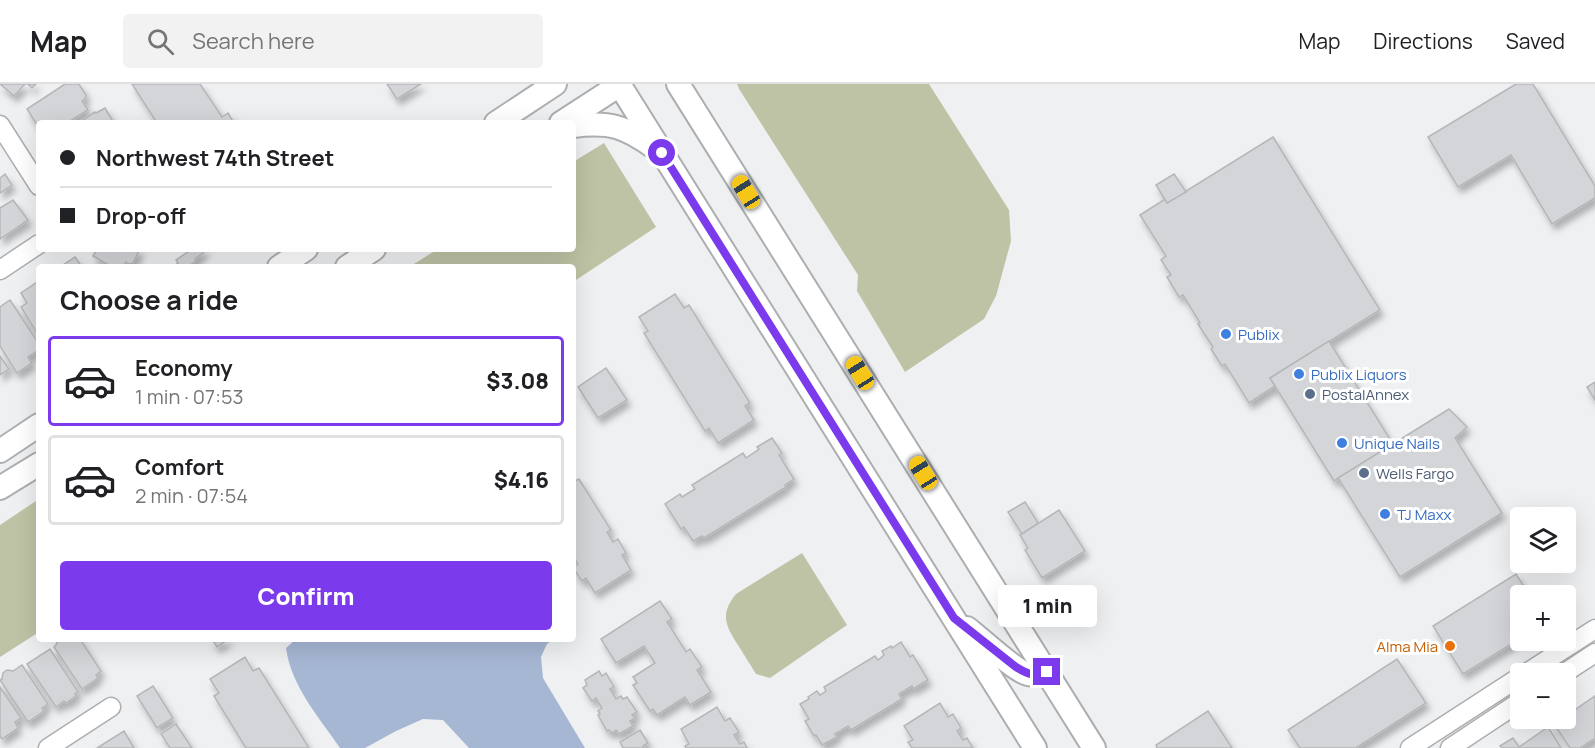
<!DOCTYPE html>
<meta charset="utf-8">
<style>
:root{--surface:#fff;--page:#f2f2f2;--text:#202124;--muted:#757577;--line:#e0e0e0;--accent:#7c3aed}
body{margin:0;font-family:Manrope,sans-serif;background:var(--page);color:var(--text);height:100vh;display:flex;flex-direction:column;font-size:22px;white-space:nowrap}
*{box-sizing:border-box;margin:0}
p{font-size:20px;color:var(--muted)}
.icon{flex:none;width:33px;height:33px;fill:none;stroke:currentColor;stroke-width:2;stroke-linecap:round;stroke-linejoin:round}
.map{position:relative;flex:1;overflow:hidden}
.drawer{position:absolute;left:36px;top:180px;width:540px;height:378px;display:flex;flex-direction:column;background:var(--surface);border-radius:6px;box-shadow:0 6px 24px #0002}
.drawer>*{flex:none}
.banner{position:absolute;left:36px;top:36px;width:540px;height:132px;border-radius:6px;box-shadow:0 6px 24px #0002;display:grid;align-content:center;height:132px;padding:0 24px;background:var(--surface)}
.fabs{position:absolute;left:1510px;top:423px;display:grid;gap:12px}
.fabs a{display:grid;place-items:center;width:66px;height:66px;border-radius:6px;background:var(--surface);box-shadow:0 6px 24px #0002;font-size:30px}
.end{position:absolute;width:27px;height:27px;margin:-14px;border:8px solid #7c3aed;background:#fff;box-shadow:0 0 0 3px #fff}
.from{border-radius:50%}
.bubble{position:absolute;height:42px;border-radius:6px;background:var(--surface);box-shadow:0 6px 24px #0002;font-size:20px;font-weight:800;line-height:42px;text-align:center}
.car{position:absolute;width:18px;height:36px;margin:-18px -9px;border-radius:8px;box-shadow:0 0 4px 2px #0007;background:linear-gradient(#f5c518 24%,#345 0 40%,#f5c518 0 76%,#345 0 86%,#f5c518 0)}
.banner b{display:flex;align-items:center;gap:21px;height:57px;font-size:22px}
.banner b+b{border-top:2px solid var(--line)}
.banner i{width:15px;height:15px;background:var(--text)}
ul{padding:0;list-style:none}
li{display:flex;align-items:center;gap:18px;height:90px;margin:0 12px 9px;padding:0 12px;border:3px solid var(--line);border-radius:6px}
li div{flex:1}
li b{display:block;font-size:22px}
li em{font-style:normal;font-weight:800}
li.current{border-color:var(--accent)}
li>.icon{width:54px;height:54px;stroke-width:1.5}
h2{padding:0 24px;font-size:27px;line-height:72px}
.button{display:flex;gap:12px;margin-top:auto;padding:12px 24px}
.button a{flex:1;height:69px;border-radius:6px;background:var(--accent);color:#fff;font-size:24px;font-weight:800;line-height:69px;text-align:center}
header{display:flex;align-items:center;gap:36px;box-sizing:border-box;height:84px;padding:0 30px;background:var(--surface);border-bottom:2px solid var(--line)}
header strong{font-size:28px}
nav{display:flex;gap:33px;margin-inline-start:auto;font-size:21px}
.search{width:420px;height:54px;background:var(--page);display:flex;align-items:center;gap:15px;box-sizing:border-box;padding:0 21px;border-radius:6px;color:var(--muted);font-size:22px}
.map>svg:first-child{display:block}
.green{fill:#bec3a5}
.water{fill:#a6b7d4}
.building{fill:#d4d5d8;stroke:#b4b6b8;stroke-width:1.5;filter:url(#shadow)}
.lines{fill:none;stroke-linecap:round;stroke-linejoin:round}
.minor-casing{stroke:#acaeb0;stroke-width:21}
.major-casing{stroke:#acaeb0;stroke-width:26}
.minor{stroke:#fff;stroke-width:18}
.major{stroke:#fff;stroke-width:22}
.route{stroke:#7c3aed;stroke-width:8}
.shop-dot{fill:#3f7fe0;stroke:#fff;stroke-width:2}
.service-dot{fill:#5c6f8a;stroke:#fff;stroke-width:2}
.food-dot{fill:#e8710a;stroke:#fff;stroke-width:2}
.labels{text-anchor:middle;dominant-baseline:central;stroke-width:6;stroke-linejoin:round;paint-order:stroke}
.shop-label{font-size:15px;fill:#366cbe;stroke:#fff;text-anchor:start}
.service-label{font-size:15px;fill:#4e5e75;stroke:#fff;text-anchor:start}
.food-label{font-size:15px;fill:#c56008;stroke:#fff;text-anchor:end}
</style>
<header>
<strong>Map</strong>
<div class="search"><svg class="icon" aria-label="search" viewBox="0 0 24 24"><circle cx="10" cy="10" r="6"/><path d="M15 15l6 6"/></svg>Search here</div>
<nav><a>Map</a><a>Directions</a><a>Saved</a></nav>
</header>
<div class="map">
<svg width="1595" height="664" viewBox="0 0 1595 664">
<defs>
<filter id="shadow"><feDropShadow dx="3.5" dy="6" stdDeviation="3" flood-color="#0004"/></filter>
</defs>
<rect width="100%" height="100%" fill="#eff0f2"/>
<!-- green -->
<g class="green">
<polygon points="737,0 929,0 1009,126 1011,157 996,212 984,235 905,288 857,207 858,191 739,5"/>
<polygon points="604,59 656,143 573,198 573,183 409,183 438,165 573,165 573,78"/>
<polygon points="39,415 39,548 0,573 0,441"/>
<path d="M 802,469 L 847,541 L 770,594 L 756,590 C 750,580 744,571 738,561 C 725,541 720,530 736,510 Z"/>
</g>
<!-- water -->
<path class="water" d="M 296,555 L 554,555 L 547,560 L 541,573 L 543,594 L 585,664 L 469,664 L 443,636 L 423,635 L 396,647 L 365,664 L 340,664 C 319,633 291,602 286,564 Z"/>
<!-- building -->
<g class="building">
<polygon points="0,0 36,0 32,4 28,0 25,0 14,12"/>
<polygon points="65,0 79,0 86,11 85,15 82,17 88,26 67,39 59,39 55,37 51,39 39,39 39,41 37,41 27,25"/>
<polygon points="132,0 200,0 222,33 228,29 234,39 157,39"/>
<polygon points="387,0 421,0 397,15"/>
<polygon points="1516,0 1533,0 1595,102 1595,114 1552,140 1511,71 1458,103 1428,53"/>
<polygon points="105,24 114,39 78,39 95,28 96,29"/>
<polygon points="1273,53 1380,226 1270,294 1275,302 1249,319 1225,280 1222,282 1211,265 1213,263 1198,240 1200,239 1183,211 1179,213 1167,193 1171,191 1161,176 1166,172 1140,131 1165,115 1167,119"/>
<polygon points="5,90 12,101 0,109 0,94"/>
<polygon points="1174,90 1186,108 1167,119 1156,101"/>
<polygon points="13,116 28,136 0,155 0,124"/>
<polygon points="95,165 140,165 133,179 129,180 126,178 123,183 112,183 93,172 96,167"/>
<polygon points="188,165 205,165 203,169 195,175 196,177 187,183 173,183 178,179 176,176 189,167"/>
<polygon points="75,173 82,183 60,183"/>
<polygon points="39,197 39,247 37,249 21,223 27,219 21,209"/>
<polygon points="675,210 684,224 689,221 750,319 745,322 754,336 718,359 709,344 705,347 644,249 648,247 639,233"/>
<polygon points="10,216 39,260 39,266 28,273 32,279 17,289 0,262 0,223"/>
<polygon points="1329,257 1393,360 1334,397 1270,294"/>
<polygon points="0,272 9,285 0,291"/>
<polygon points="606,284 627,316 598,334 578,303"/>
<polygon points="1595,298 1595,316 1587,303"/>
<polygon points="1449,325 1467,343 1455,354 1502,429 1400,493 1338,394"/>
<polygon points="772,354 782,369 779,371 794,395 785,401 786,403 704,454 702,452 693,457 684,443 681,445 665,420 680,410 682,413 695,405 692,401 743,369 746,374 759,365 757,363"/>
<polygon points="573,393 575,397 579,395 611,446 607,448 613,458 618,455 626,469 622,471 631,486 595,509 586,494 582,497 573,484 578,480 573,472"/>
<polygon points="1025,418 1038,439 1022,450 1008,428"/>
<polygon points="1059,426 1085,467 1042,494 1025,466 1028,464 1020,451"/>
<polygon points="1516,490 1530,512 1521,512 1521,554 1463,590 1433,542"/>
<polygon points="660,517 672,535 667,538 686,568 690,565 702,583 697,586 711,608 690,621 685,613 657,631 653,625 650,627 633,601 637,599 633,593 655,579 644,562 616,579 601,555"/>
<polygon points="58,555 80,555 101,587 96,591 98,594 82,605 54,563 56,561"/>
<polygon points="212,555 229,555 217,563"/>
<polygon points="901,558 910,573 913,571 928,596 913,605 912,602 899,610 902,615 851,646 848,642 835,650 837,653 822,661 816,651 814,652 805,637 809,635 800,620 809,615 808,613 817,607 820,611 826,607 824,603 875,572 878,576 884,571 882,567 891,562 892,564"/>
<polygon points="50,565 78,608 75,610 76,612 66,619 64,617 56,623 27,580"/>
<polygon points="245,573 253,587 259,584 309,664 246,664 214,612 219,609 210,595"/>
<polygon points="1397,575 1426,619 1356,664 1300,664 1288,646"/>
<polygon points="22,581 48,620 42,624 44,627 28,638 0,596 2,595 3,589 7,586 13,587"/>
<polygon points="599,587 602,592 606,589 614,603 610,605 616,615 621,612 623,615 627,613 637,628 632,631 635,634 630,637 633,642 619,650 616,646 612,649 609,646 607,647 598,631 600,630 598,627 602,624 596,614 592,617 583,604 587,601 585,596"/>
<polygon points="153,602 173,634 157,644 137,612"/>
<polygon points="0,603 21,634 15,638 18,644 2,655 0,652"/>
<polygon points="1595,612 1595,654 1580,664 1570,664 1550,634 1566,634 1566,632"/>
<polygon points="940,619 948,633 953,630 961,644 957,647 963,656 967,654 973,664 912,664 908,658 913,656 904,642"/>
<polygon points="717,623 725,637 730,634 739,648 734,651 740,660 744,658 747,664 686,664 685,662 689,660 681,645"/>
<polygon points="1208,627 1232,664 1157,664 1156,661"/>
<polygon points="176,640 192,664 170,664 161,650"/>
<polygon points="1548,643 1561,664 1502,664 1500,662 1513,654 1519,663"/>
<polygon points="640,646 648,659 643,662 644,664 623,664 620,658"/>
<polygon points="124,647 134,664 97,664"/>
</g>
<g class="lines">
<!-- minor casing -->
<g class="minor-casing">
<g id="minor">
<polyline points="0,41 39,102"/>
<polyline points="0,186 39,160"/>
<polyline points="1525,590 1595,545"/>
<polyline points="1563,590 1595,569"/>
<polyline points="48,664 111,623"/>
<polyline points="1410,664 1521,592"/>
<polyline points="1450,664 1521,617"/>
</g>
</g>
<!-- major casing -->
<g class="major-casing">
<g id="major">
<polyline points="619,0 1035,664"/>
<polyline points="678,0 1094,664"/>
<polyline points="496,39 555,0"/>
<polyline points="561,39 621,0"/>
<path d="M 573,42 C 610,37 626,43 655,64"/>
<polyline points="279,183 306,165"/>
<polyline points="347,183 374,165"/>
<polyline points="0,367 39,341"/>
<polyline points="0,404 39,380"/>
<path d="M 967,544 C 980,554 1015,587 1028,590 C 1034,592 1041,589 1047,588"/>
</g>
</g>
<!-- minor -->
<use href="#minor" class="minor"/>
<!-- major -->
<use href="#major" class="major"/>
</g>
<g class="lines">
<!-- route -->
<path class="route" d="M 662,69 L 954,534 L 1016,583 C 1029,591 1032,592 1047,588"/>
</g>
<!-- markers -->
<g class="shop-dot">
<circle cx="1226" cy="250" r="6"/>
<circle cx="1299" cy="290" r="6"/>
<circle cx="1342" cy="359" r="6"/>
<circle cx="1385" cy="430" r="6"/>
</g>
<g class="service-dot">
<circle cx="1310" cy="310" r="6"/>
<circle cx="1364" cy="389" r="6"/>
</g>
<circle class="food-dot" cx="1450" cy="562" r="6"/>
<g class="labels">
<!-- shop labels -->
<g class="shop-label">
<text x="1238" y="250">Publix</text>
<text x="1311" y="290">Publix Liquors</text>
<text x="1354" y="359">Unique Nails</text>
<text x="1397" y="430">TJ Maxx</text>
</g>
<!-- service labels -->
<g class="service-label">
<text x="1322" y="310">PostalAnnex</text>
<text x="1376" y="389">Wells Fargo</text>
</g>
<!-- food labels -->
<g class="food-label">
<text x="1438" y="562">Alma Mia</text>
</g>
</g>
</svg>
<div class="fabs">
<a><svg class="icon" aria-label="layers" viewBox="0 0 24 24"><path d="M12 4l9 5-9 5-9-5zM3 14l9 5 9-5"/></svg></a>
<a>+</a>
<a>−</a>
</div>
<i class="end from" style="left:662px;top:69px"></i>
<i class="end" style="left:1047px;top:588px"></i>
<div class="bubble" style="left:998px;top:501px;width:99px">1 min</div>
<i class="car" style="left:746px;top:108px;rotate:328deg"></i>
<i class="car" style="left:860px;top:289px;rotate:328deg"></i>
<i class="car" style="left:923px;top:389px;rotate:328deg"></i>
<div class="banner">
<b><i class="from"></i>Northwest 74th Street</b>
<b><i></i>Drop-off</b>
</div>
<section class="drawer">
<h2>Choose a ride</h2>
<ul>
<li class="current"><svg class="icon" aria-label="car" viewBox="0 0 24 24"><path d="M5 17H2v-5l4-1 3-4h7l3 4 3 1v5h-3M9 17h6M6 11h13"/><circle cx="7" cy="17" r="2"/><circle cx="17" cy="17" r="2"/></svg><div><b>Economy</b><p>1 min · 07:53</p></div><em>$3.08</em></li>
<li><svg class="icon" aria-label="car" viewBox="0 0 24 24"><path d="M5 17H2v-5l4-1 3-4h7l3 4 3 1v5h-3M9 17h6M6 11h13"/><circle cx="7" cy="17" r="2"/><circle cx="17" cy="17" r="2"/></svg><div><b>Comfort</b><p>2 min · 07:54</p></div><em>$4.16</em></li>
</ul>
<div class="button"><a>Confirm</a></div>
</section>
</div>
